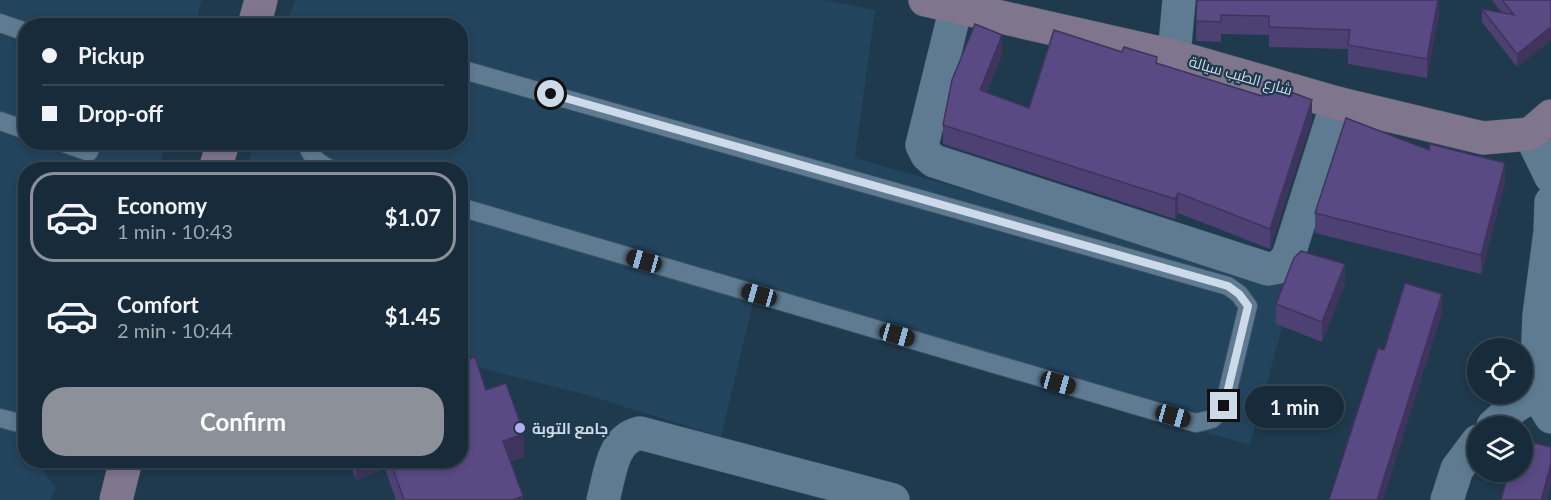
<!DOCTYPE html>
<meta charset="utf-8">
<style>
:root{--surface:#172b3a;--page:#203342;--text:#f1f3f6;--muted:#9ea7af;--line:#364754;--accent:#8c9099}
body{margin:0;font-family:Lato,Cairo,sans-serif;background:var(--page);color:var(--text);height:100vh;display:flex;flex-direction:column;font-size:22px;white-space:nowrap}
*{box-sizing:border-box;margin:0}
p{font-size:20px;color:var(--muted)}
.icon{flex:none;width:33px;height:33px;fill:none;stroke:currentColor;stroke-width:2;stroke-linecap:round;stroke-linejoin:round}
.map{position:relative;flex:1;overflow:hidden}
.sheet{position:absolute;left:18px;top:162px;width:450px;height:306px;display:flex;flex-direction:column;background:var(--surface);border-radius:24px;box-shadow:0 3px 9px #0003,0 0 0 2px var(--line)}
.sheet>*{flex:none}
.banner{position:absolute;left:18px;top:18px;width:450px;height:132px;border-radius:24px;box-shadow:0 3px 9px #0003,0 0 0 2px var(--line);display:grid;align-content:center;height:132px;padding:0 24px;background:var(--surface)}
.fabs{position:absolute;left:1467px;top:338px;display:grid;gap:12px}
.fabs a{display:grid;place-items:center;width:66px;height:66px;border-radius:50%;background:var(--surface);box-shadow:0 3px 9px #0003,0 0 0 2px var(--line);font-size:30px}
.end{position:absolute;width:27px;height:27px;margin:-14px;border:8px solid #ccdbe7;background:#111;box-shadow:0 0 0 3px #111}
.from{border-radius:50%}
.bubble{position:absolute;height:42px;border-radius:21px;background:var(--surface);box-shadow:0 3px 9px #0003,0 0 0 2px var(--line);font-size:20px;font-weight:700;line-height:42px;text-align:center}
.car{position:absolute;width:18px;height:36px;margin:-18px -9px;border-radius:8px;box-shadow:0 0 4px 2px #0007;background:linear-gradient(#222 24%,#8ab4d8 0 40%,#222 0 76%,#8ab4d8 0 86%,#222 0)}
.banner b{display:flex;align-items:center;gap:21px;height:57px;font-size:22px}
.banner b+b{border-top:2px solid var(--line)}
.banner i{width:15px;height:15px;background:var(--text)}
ul{padding:10px 0 0;list-style:none}
li{display:flex;align-items:center;gap:18px;height:90px;margin:0 12px 9px;padding:0 12px;border:3px solid transparent;border-radius:24px}
li div{flex:1}
li b{display:block;font-size:22px}
li em{font-style:normal;font-weight:700}
li.active{border-color:var(--accent)}
li>.icon{width:54px;height:54px;stroke-width:1.5}
.action{display:flex;gap:12px;margin-top:auto;padding:12px 24px}
.action a{flex:1;height:69px;border-radius:24px;background:var(--accent);color:#fff;font-size:24px;font-weight:700;line-height:69px;text-align:center}
.map>svg:first-child{display:block}
.built{fill:#22445c}
.lines{fill:none;stroke-linecap:round;stroke-linejoin:round}
.lane-casing{stroke:#3d5465;stroke-width:20}
.street-casing{stroke:#3d5465;stroke-width:34}
.secondary-casing{stroke:#3d5465;stroke-width:34}
.lane{stroke:#5e7b91;stroke-width:18}
.street{stroke:#5e7b91;stroke-width:33}
.secondary{stroke:#7f758c;stroke-width:33}
.wall{fill:#4d4072}
.shaded-wall{fill:#3e345c}
.building{fill:#594a84;stroke:#3e345c;stroke-width:1.5}
.route{stroke:#ccdbe7;stroke-width:8}
.poi-dot{fill:#b4acf9;stroke:#1f394d;stroke-width:2}
.labels{text-anchor:middle;dominant-baseline:central;stroke-width:4.5;stroke-linejoin:round;paint-order:stroke}
.street-label{font-size:15px;fill:#ccdbe7;stroke:#1f394d}
.poi-label{font-size:15px;font-weight:bold;fill:#ccdbe7;stroke:#1f394d;text-anchor:start}
</style>
<div class="map">
<svg width="1551" height="500" viewBox="0 0 1551 500">
<rect width="100%" height="100%" fill="#1f394d"/>
<!-- built -->
<g class="built">
<polygon points="0,0 202,0 195,25 26,26 26,142 160,142 165,149 158,169 26,170 26,460 35,461 56,487 51,500 0,500"/>
<polygon points="295,0 826,0 875,10 855,158 1294,284 1250,445 753,303 721,437 587,395 461,363 460,170 246,170 254,143 460,142 460,26 287,25"/>
</g>
<g class="lines">
<!-- lane casing -->
<g class="lane-casing">
<g id="lane">
<polyline points="0,23 26,32"/>
<polyline points="460,69 1228,286 1239,294 1248,306 1224,406 1212,419 1196,423 460,207"/>
<polyline points="0,121 26,130"/>
<polyline points="61,142 89,152 92,142"/>
<path d="M 306,142 C 311,157 319,165 334,170"/>
<polyline points="0,418 26,425"/>
</g>
</g>
<!-- street casing -->
<g class="street-casing">
<g id="street">
<polyline points="956,7 922,145 927,155 934,161 1268,269 1279,267 1288,257 1337,103"/>
<polyline points="1174,56 1179,0"/>
<polyline points="1530,134 1551,177"/>
<polyline points="1551,202 1550,232 1539,315 1536,393 1551,417"/>
<polyline points="1493,426 1513,408 1536,393"/>
<path d="M 603,500 C 610,476 611,439 640,433 L 893,500"/>
<polyline points="1447,500 1457,469 1478,441"/>
</g>
</g>
<!-- secondary casing -->
<g class="secondary-casing">
<g id="secondary">
<polyline points="925,0 1174,56 1337,103 1483,138 1530,134 1551,116"/>
<polyline points="254,26 261,0"/>
<polyline points="215,170 223,142"/>
<polyline points="116,500 126,460"/>
</g>
</g>
<!-- lane -->
<use href="#lane" class="lane"/>
<!-- street -->
<use href="#street" class="street"/>
<!-- secondary -->
<use href="#secondary" class="secondary"/>
</g>
<!-- wall -->
<g class="wall">
<polygon points="1197,0 1439,0 1439,14 1427,78 1348,64 1348,49 1269,47 1269,35 1221,34 1221,42 1196,41"/>
<polygon points="1492,0 1551,0 1551,40 1517,67 1482,22 1482,9 1502,13"/>
<polygon points="1002,54 987,92 1029,108 1157,63 1312,120 1270,249 1178,213 1175,219 943,144 943,125"/>
<polygon points="1429,150 1505,183 1481,274 1315,233 1315,213"/>
<polygon points="1345,284 1322,342 1276,324 1276,304"/>
<polygon points="486,390 524,457 510,462 523,500 396,500 385,469 356,480 349,460 460,460"/>
</g>
<!-- shaded-wall -->
<g class="shaded-wall">
<polygon points="1438,0 1439,0 1439,14 1427,78 1427,59"/>
<polygon points="1551,27 1551,40 1517,67 1517,54"/>
<polygon points="1002,35 1002,54 980,109 980,90"/>
<polygon points="1312,100 1312,120 1270,249 1270,229"/>
<polygon points="1505,163 1505,183 1481,274 1481,255"/>
<polygon points="1178,193 1178,213 1175,219 1175,199"/>
<polygon points="1345,264 1345,284 1322,342 1322,322"/>
<polygon points="1442,294 1442,314 1383,500 1377,500"/>
<polygon points="524,434 524,457 503,464 503,441"/>
<polygon points="356,460 385,460 385,469 356,480"/>
<polygon points="1551,464 1551,484 1547,500 1541,500"/>
<polygon points="523,496 523,500 512,500"/>
</g>
<!-- building -->
<g class="building">
<polygon points="1197,0 1438,0 1427,59 1348,45 1350,30 1269,27 1269,16 1221,15 1221,22 1196,21"/>
<polygon points="1502,0 1551,0 1551,27 1517,54 1482,9 1514,15"/>
<polygon points="975,24 1002,35 980,90 1029,108 1054,30 1122,52 1124,47 1157,57 1156,63 1262,96 1267,83 1312,100 1270,229 1178,193 1175,199 943,125 952,80"/>
<polygon points="1346,118 1429,150 1430,144 1505,163 1481,255 1315,213"/>
<polygon points="1301,251 1345,264 1322,322 1276,304 1294,258"/>
<polygon points="1405,283 1442,294 1377,500 1329,500 1378,348 1384,350"/>
<polygon points="475,357 486,390 506,383 524,434 503,441 523,496 512,500 404,500 390,460 460,460 460,362"/>
<polygon points="1522,440 1551,447 1551,464 1541,500 1501,500 1509,471 1522,471"/>
</g>
<g class="lines">
<!-- route -->
<polyline class="route" points="551,94 1228,286 1239,294 1248,306 1224,406"/>
</g>
<!-- markers -->
<circle class="poi-dot" cx="520" cy="428" r="6"/>
<g class="labels">
<!-- street labels -->
<g class="street-label">
<text transform="translate(1241 75) rotate(16)">شارع الطيب سيالة</text>
</g>
<!-- poi labels -->
<g class="poi-label">
<text x="532" y="428">جامع التوبة</text>
</g>
</g>
</svg>
<div class="fabs">
<a><svg class="icon" aria-label="locate" viewBox="0 0 24 24"><circle cx="12" cy="12" r="6"/><path d="M12 2v4M12 18v4M2 12h4M18 12h4"/></svg></a>
<a><svg class="icon" aria-label="layers" viewBox="0 0 24 24"><path d="M12 4l9 5-9 5-9-5zM3 14l9 5 9-5"/></svg></a>
</div>
<i class="end from" style="left:551px;top:94px"></i>
<i class="end" style="left:1224px;top:406px"></i>
<div class="bubble" style="left:1245px;top:386px;width:99px">1 min</div>
<i class="car" style="left:644px;top:261px;rotate:286deg"></i>
<i class="car" style="left:759px;top:295px;rotate:286deg"></i>
<i class="car" style="left:897px;top:335px;rotate:106deg"></i>
<i class="car" style="left:1058px;top:383px;rotate:106deg"></i>
<i class="car" style="left:1173px;top:416px;rotate:106deg"></i>
<div class="banner">
<b><i class="from"></i>Pickup</b>
<b><i></i>Drop-off</b>
</div>
<section class="sheet">
<ul>
<li class="active"><svg class="icon" aria-label="car" viewBox="0 0 24 24"><path d="M5 17H2v-5l4-1 3-4h7l3 4 3 1v5h-3M9 17h6M6 11h13"/><circle cx="7" cy="17" r="2"/><circle cx="17" cy="17" r="2"/></svg><div><b>Economy</b><p>1 min · 10:43</p></div><em>$1.07</em></li>
<li><svg class="icon" aria-label="car" viewBox="0 0 24 24"><path d="M5 17H2v-5l4-1 3-4h7l3 4 3 1v5h-3M9 17h6M6 11h13"/><circle cx="7" cy="17" r="2"/><circle cx="17" cy="17" r="2"/></svg><div><b>Comfort</b><p>2 min · 10:44</p></div><em>$1.45</em></li>
</ul>
<div class="action"><a>Confirm</a></div>
</section>
</div>
